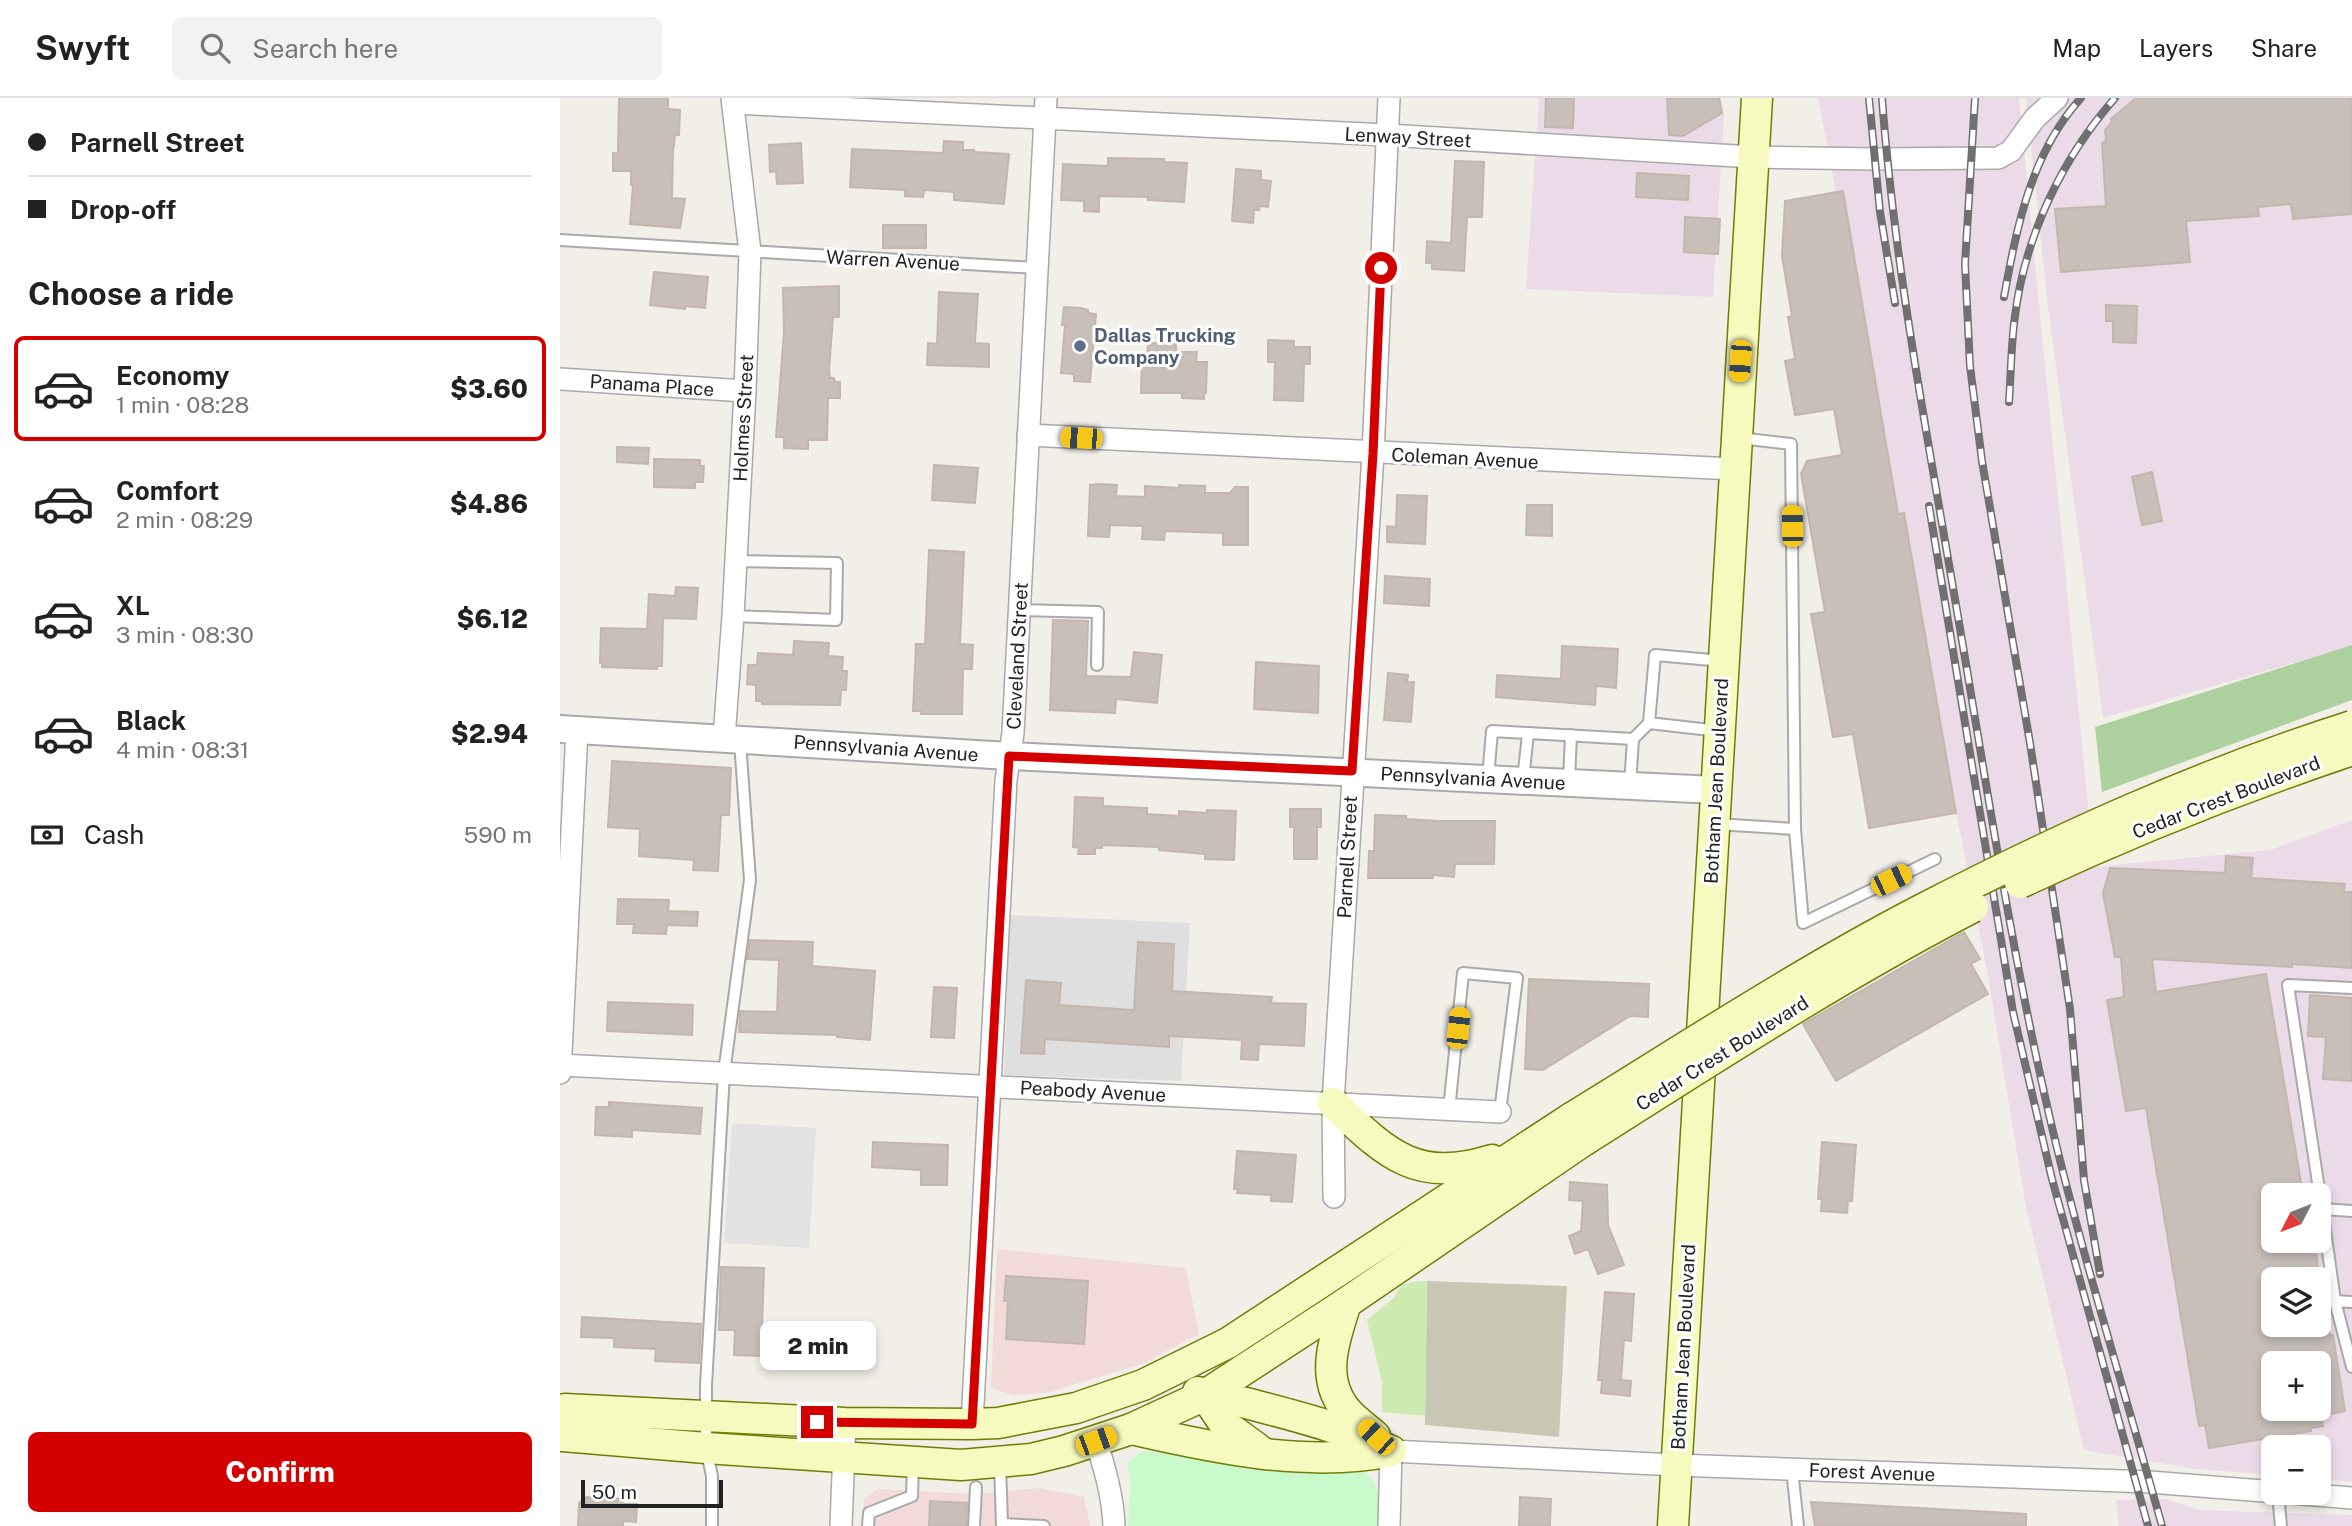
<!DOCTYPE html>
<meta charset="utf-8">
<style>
:root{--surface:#fff;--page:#f2f2f2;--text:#222;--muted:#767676;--line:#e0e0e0;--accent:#d40000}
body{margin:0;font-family:"Public Sans",sans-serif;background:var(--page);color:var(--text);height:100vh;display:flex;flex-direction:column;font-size:26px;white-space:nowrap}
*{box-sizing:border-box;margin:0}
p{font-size:23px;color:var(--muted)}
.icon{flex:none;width:38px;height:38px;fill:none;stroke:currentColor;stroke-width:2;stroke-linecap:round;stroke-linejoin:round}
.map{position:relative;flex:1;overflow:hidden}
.sheet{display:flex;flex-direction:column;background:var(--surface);width:560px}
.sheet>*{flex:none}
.banner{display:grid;align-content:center;height:154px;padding:0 28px;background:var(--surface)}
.needle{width:46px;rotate:228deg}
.tools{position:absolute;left:1701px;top:1085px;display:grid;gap:14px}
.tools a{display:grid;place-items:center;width:70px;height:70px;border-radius:10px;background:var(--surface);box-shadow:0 4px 10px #0003;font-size:35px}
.scale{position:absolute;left:21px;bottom:18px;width:142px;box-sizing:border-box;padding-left:7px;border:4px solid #222;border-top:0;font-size:19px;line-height:24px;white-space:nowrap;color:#222;-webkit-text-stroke:5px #fff;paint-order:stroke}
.end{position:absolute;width:32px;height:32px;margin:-16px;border:9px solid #d40000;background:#fff;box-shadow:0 0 0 4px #fff}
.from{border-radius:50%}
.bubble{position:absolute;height:49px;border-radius:10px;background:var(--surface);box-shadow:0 4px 10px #0003;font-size:23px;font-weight:800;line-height:49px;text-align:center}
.car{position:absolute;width:21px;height:42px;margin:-21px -10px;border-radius:9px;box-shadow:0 0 5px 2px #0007;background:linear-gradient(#f5c518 24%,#345 0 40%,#f5c518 0 76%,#345 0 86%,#f5c518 0)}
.banner b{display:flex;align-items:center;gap:24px;height:66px;font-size:26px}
.banner b+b{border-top:2px solid var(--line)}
.banner i{width:18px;height:18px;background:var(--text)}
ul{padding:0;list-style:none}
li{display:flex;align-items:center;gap:21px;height:105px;margin:0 14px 10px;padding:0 14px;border:4px solid transparent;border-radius:10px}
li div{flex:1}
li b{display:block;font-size:26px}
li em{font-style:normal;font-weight:800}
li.active{border-color:var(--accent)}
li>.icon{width:63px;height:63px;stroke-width:1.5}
h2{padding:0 28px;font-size:32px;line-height:84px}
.pay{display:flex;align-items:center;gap:18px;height:77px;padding:0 28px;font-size:26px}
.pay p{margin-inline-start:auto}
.action{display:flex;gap:14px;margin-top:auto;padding:14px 28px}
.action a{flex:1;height:80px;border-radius:10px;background:var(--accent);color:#fff;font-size:28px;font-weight:800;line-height:80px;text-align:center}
header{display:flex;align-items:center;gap:42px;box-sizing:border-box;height:98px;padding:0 35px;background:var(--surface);border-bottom:2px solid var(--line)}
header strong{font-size:33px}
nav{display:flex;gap:38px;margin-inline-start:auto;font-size:24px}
.search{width:490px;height:63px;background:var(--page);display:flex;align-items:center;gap:18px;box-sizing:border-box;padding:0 24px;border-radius:10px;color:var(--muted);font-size:26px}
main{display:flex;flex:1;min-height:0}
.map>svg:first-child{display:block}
.residential{fill:#e0dfdf}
.commercial{fill:#f2dad9}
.industrial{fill:#ebdbe8;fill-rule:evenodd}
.construction{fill:#c7c7b4}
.grass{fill:#cdebb0}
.forest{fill:#add19e}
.park{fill:#c8facc}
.parking{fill:#e2e2e2}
.building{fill:#c7bfb8;stroke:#c4b6ab;stroke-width:2;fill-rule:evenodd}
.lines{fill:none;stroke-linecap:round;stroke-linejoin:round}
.service-casing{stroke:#a9a9a9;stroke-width:14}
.minor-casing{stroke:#a9a9a9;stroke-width:24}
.tertiary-casing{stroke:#a9a9a9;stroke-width:30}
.secondary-casing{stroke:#707d05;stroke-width:33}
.service{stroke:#fff;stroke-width:10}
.minor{stroke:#fff;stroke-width:21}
.tertiary{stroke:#fff;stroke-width:26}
.secondary{stroke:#f7fabf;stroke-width:30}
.rail-casing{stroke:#707070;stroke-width:8}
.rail{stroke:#fff;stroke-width:5;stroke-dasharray:16;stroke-linecap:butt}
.secondary-bridge-casing{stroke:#707d05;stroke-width:33;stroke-linecap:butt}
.secondary-bridge{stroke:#f7fabf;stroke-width:30}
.route{stroke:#d40000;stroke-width:9}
.service-dot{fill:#5c6f8a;stroke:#fff;stroke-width:2.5}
.labels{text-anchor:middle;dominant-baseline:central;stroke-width:6;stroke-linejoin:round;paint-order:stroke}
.street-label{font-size:19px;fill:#222;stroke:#fff}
.service-label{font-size:19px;font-weight:bold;fill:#4e5e75;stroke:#fff;text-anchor:start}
</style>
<header>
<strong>Swyft</strong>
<div class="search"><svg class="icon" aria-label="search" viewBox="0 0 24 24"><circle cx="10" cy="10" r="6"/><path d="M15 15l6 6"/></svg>Search here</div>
<nav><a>Map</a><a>Layers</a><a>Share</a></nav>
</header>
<main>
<section class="sheet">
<div class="banner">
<b><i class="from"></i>Parnell Street</b>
<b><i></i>Drop-off</b>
</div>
<h2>Choose a ride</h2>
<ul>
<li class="active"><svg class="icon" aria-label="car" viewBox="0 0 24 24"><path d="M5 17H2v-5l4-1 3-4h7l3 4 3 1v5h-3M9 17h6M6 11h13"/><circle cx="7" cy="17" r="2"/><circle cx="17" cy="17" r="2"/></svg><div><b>Economy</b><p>1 min · 08:28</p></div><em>$3.60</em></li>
<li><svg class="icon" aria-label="car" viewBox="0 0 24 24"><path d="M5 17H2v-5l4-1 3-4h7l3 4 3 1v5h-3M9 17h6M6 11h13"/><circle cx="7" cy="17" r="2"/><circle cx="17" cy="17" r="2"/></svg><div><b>Comfort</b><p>2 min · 08:29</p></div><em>$4.86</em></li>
<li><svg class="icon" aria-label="car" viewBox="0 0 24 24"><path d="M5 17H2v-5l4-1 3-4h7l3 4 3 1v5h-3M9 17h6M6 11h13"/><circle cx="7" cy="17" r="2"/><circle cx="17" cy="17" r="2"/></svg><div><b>XL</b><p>3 min · 08:30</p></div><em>$6.12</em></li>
<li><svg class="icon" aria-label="car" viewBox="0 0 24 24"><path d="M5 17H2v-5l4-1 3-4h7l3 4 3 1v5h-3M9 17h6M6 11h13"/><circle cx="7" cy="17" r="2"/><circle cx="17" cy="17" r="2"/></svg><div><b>Black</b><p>4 min · 08:31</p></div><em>$2.94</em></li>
</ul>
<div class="pay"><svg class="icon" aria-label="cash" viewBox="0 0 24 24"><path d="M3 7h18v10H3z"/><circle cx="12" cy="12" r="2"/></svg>Cash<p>590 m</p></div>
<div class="action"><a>Confirm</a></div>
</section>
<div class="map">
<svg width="1792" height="1428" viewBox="0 0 1792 1428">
<rect width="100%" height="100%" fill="#f2efe9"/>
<!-- residential -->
<polygon class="residential" points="450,817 630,825 621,983 444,977"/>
<!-- commercial -->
<g class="commercial">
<polygon points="437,1151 626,1170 639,1236 582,1266 486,1295 453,1297 439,1293 431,1289"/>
<polygon points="480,1390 524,1399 530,1428 303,1428 304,1402 317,1391 414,1396"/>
</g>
<!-- industrial -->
<g class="industrial">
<polygon points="979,0 1161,0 1164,17 1153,199 966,191"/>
<path d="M 1258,0 L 1459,0 L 1534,769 L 1710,752 L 1792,722 L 1792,1384 L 1759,1381 L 1759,1349 L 1713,1349 L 1713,1377 L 1637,1371 L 1524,1352 L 1466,1109 L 1427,873 ZM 1713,1097 L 1759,1097 L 1759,1143 L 1713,1143 ZM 1713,1181 L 1759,1181 L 1759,1227 L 1713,1227 ZM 1713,1265 L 1759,1265 L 1759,1311 L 1713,1311 Z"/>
<polygon points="1466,0 1792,0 1792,548 1543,620 1488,209"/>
<polygon points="1604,1401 1640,1412 1792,1417 1792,1428 1559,1428 1556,1402"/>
</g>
<!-- construction -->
<polygon class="construction" points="867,1183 1007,1188 999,1339 865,1327"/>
<!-- grass -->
<path class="grass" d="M 867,1183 L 865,1318 L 822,1314 L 822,1284 L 807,1222 L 835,1199 C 839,1184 854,1183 867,1183 Z"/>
<!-- forest -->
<polygon class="forest" points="1792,547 1792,602 1542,694 1535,629"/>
<!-- park -->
<path class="park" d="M 581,1353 L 802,1371 C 824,1388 818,1402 817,1428 L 568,1428 L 571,1384 L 567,1366 Z"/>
<!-- parking -->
<polygon class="parking" points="172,1025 256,1030 249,1150 164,1145"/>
<!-- building -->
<g class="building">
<polygon points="59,0 108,0 108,11 120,12 119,37 115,37 114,48 113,48 112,100 125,101 120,130 70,126 73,87 71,87 71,73 53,73 53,55 58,56 58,51"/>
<polygon points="986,0 1014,0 1013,30 985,29"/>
<polygon points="1107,0 1159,0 1162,15 1123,38 1109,37"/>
<polygon points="1576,0 1792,0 1792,116 1733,121 1731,106 1698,109 1699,118 1626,123 1630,164 1501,174 1495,111 1546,108 1542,45 1546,43 1545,32 1552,24 1551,21"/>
<polygon points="384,43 403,44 403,52 414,52 414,54 449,56 444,106 394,102 394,94 364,92 363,99 345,98 345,92 290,89 292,51 383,55"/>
<polygon points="241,45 243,85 217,86 216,73 210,74 209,47"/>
<polygon points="548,60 604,61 604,64 627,65 624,104 588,102 588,99 539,98 539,114 524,113 524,103 501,102 503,66 548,68"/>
<polygon points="895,63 924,64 922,119 907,119 904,173 872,171 872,165 866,165 867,143 891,145"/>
<polygon points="676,71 701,73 701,82 711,83 708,109 700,108 699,112 694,112 693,125 672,123"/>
<polygon points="1077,75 1129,78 1128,102 1076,99"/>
<polygon points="1283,93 1338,416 1344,415 1396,715 1309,730 1293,636 1273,639 1251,516 1265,514 1241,376 1247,363 1282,357 1274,311 1235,317 1225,263 1235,261 1228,219 1232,218 1222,158 1225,103"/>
<polygon points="1125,119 1160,121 1158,156 1124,154"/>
<rect x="323" y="127" width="43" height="23"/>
<polygon points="94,174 148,179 145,210 125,208 125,211 90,207"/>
<polygon points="279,188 279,219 273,219 269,272 270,280 274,280 275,284 280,284 280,300 268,300 267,342 248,342 248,351 224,350 224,339 216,339 224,234 223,190"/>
<polygon points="379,194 418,196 415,245 429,246 429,269 367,267 368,245 377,246"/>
<polygon points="1546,207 1577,208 1576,245 1553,244 1553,223 1546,223"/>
<polygon points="504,209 521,210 528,212 528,215 536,216 530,284 514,283 514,276 501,275 505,227 502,227"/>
<polygon points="708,242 734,243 734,249 750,249 750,266 744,266 743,303 714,302 715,264 708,264"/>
<polygon points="588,245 616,246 616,254 637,254 636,264 647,264 646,295 644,295 644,301 622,300 622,295 581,295 582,262 587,262"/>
<polygon points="57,349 89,350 88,366 57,364"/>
<polygon points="94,361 140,362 140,368 144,368 143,384 135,384 135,390 94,389"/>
<polygon points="374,367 418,370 415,405 372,402"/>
<polygon points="1592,374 1602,423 1582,427 1572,379"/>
<polygon points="540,386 557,387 556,398 585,399 585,388 619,390 619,387 645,388 645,395 670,395 675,389 688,389 688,447 663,447 663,435 605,433 604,442 582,441 583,428 550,427 549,439 528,438 530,387"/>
<polygon points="837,397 867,398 865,446 827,444 827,428 836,429"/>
<polygon points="967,407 992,407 992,438 966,437"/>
<polygon points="369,452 404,454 400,546 413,547 412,571 403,571 402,616 361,616 361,613 353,613 356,546 365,546"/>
<polygon points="825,478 870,481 869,508 824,505"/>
<polygon points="116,489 138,490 136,521 103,520 102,568 97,568 97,571 42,569 42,565 40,565 41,530 87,531 89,496 115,498"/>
<polygon points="493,522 528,523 526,578 571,579 574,554 602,557 597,605 556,601 555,615 490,612"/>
<polygon points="234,543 269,545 268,558 283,559 282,573 287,573 286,592 281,592 280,607 202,606 202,603 196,603 196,587 187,586 188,567 197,567 198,555 233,557"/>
<polygon points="1002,548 1058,551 1056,590 1036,588 1035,607 936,599 937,577 1001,581"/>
<polygon points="696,564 759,568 758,615 694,611"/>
<polygon points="828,575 848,577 847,584 854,584 851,624 824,622"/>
<polygon points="52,663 171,670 169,717 161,717 158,773 133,772 134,762 79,758 80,731 48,729"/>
<polygon points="515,699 543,700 543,708 587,710 587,716 619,718 619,713 647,715 647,712 676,713 674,762 645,761 645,756 599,752 599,749 542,747 542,750 535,750 535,756 518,756 519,750 513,749"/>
<polygon points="730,711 761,711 761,729 757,729 757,761 734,761 734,729 730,729"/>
<polygon points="815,717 846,718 846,721 878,723 935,723 934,766 895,766 894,779 873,777 873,780 808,780 809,753 814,753"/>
<path d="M 1666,758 L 1693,760 L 1691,780 L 1785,786 L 1784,794 L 1792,794 L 1792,870 L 1732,866 L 1732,869 L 1592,861 L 1596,894 L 1706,876 L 1743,1097 L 1713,1097 L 1713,1143 L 1754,1143 L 1760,1181 L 1713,1181 L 1713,1227 L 1768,1227 L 1770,1238 L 1773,1237 L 1785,1313 L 1761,1318 L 1763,1328 L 1751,1330 L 1751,1333 L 1649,1350 L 1645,1327 L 1639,1328 L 1586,1010 L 1566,1013 L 1547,902 L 1564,899 L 1561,859 L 1555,859 L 1543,795 L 1550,770 L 1665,775 ZM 1713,1265 L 1759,1265 L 1759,1311 L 1713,1311 Z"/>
<polygon points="58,801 109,802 108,813 138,814 137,828 107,827 106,836 73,835 74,826 57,826"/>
<polygon points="1404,834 1420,861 1411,866 1428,896 1276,983 1243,926"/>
<polygon points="190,842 253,844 252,868 315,873 310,942 277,939 277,937 179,934 180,913 217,914 219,862 187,861"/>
<polygon points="578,844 614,846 612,893 712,899 711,905 746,906 744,948 699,946 698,962 681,961 682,942 609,938 609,949 485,941 484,956 461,955 466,882 501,885 499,907 574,912"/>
<polygon points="969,881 1089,886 1088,919 1070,918 983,972 965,971"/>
<polygon points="374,889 397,890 394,940 371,939"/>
<polygon points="1750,897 1792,900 1792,983 1763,981 1766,939 1748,938"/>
<polygon points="48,904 133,907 132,937 47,933"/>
<polygon points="49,1004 142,1010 140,1036 72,1032 72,1039 35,1037 36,1009 49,1009"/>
<polygon points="313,1044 388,1047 387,1087 361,1087 361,1072 312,1069"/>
<polygon points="1262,1044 1296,1047 1292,1103 1288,1103 1287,1115 1261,1113 1262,1101 1258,1101"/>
<polygon points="677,1053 736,1057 732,1104 711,1103 711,1097 677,1095 678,1091 674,1091"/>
<polygon points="1010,1084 1047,1087 1048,1127 1064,1167 1038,1176 1028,1151 1015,1156 1009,1138 1021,1133 1023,1103 1009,1102"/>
<polygon points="161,1169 204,1170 201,1258 174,1257 175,1232 159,1232"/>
<polygon points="446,1178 528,1183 524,1246 446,1241 448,1203 444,1203"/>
<polygon points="1045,1194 1074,1196 1071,1243 1064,1242 1061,1282 1071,1283 1070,1298 1041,1295 1042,1282 1038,1282"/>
<polygon points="22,1219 141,1226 139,1265 95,1263 96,1251 54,1249 54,1240 21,1239"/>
<polygon points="26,1399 63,1401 62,1406 77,1406 76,1424 63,1423 63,1428 18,1428 19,1405"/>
<polygon points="960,1399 991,1401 990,1428 959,1428"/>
<polygon points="370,1403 407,1405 406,1428 369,1428"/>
<polygon points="1251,1404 1466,1416 1466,1428 1255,1428"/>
</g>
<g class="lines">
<!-- service casing -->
<g class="service-casing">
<g id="service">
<polyline points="0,142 476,170"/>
<polyline points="460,512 538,514 537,567"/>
<polyline points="173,518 276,522 277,465 175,463"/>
<polyline points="1159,633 1089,625 1095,557 1163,563"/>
<polyline points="928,680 932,633 1073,641"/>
<polyline points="963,682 968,636"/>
<polyline points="1009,683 1011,637"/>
<polyline points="1070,688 1073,641 1089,625"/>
<polyline points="1156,726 1235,731 1231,346 1180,340"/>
<polyline points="1235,731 1243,825 1375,761"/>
<polyline points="889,1012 903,875 957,880 940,1014"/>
<polyline points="1762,1111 1728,887 1792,890"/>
<polyline points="1792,1113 1762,1111 1775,1203 1792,1204"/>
<polyline points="1775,1203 1792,1269"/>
<polyline points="440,1367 442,1426 484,1428"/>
<polyline points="1232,1371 1238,1428"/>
<polyline points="1718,1396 1721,1428"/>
<polyline points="152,1428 152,1378 146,1350 146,1287 164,975 190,782 180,644"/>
<polyline points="308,1428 309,1415 352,1398 353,1365"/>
<polyline points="414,1428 416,1389"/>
</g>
</g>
<!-- minor casing -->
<g class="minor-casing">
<g id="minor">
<polyline points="173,5 827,37 1193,59 1315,61 1438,60 1451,53 1475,20 1497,0"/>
<polyline points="0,281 185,293"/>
<polyline points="468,337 1174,371"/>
<polyline points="164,640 173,518 185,293 190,154 172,0"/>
<polyline points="0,967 940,1014"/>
<polyline points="0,975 17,632"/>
<polyline points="774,1099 773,1005 813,356 829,0"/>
<polyline points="412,1326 446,682 453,635 486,0"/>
<path d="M 536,1343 C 545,1371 553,1399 554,1428"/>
<polyline points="281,1428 285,1325"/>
<polyline points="829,1428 831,1353 1116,1367 1590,1384 1792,1400"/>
</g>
</g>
<!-- tertiary casing -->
<g class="tertiary-casing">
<polyline id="tertiary" points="0,631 449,658 1155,692"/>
</g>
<!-- secondary casing -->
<g class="secondary-casing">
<g id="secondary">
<path d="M 773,1005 C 826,1055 855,1086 932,1062"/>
<path d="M 786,1205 C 775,1240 759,1279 786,1312 C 794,1322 806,1330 815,1338"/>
<path d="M 638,1294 C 652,1301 670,1301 686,1305 C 735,1318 785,1330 831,1353"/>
<polyline points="645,1297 665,1327 698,1351"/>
<polyline points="0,1314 5,1311 285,1325 412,1326 438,1325 516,1310 583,1287 668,1245 1013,1019"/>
<path d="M 571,1331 C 653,1350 748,1370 831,1353"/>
<polyline points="0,1336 3,1338 146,1350 401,1367 471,1361 504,1353 571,1331 645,1297 786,1205 1023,1043"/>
<polyline points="1113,1428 1197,0"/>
</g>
</g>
<!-- service -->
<use href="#service" class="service"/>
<!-- minor -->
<use href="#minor" class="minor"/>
<!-- tertiary -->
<use href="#tertiary" class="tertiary"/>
<!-- secondary -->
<use href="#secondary" class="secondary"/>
<!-- rail casing -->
<g class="rail-casing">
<g id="rail">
<polyline points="1309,0 1320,114 1335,205"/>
<path d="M 1322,0 C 1334,161 1364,319 1391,478 C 1423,661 1449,845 1491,1025 C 1523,1161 1565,1294 1602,1428"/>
<polyline points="1415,0 1405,166 1410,268 1422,363 1470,645 1510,911 1524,1082 1540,1176"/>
<path d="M 1444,199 C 1457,128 1471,55 1521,0"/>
<path d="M 1449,304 C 1451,275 1451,246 1455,218 C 1465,138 1502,60 1555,0"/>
<polyline points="1369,408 1453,914 1492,1081 1588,1428"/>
</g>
</g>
<!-- rail -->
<use href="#rail" class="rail"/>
<!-- secondary-bridge casing -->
<g class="secondary-bridge-casing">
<g id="secondary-bridge">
<path d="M 1460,785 C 1568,734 1679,690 1792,652"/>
<path d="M 1013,1019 C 1127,949 1240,875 1359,813 C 1500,740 1641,676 1792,628"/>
<path d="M 1023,1043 C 1151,962 1278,879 1413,809"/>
</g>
</g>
<!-- secondary-bridge -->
<use href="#secondary-bridge" class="secondary-bridge"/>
</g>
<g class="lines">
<!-- route -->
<polyline class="route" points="257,1324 412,1326 449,658 792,673 813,356 821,170"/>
</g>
<!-- markers -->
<circle class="service-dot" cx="520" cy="248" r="7"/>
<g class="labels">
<!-- street labels -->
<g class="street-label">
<text transform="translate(848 39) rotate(3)">Lenway Street</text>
<text transform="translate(333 162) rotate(3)">Warren Avenue</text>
<text transform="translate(92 287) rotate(4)">Panama Place</text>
<text transform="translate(183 320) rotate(-87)">Holmes Street</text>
<text transform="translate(905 360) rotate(3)">Coleman Avenue</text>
<text transform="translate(457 558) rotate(-87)">Cleveland Street</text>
<text transform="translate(326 650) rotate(4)">Pennsylvania Avenue</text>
<text transform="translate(913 680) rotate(3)">Pennsylvania Avenue</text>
<text transform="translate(1156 683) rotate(-87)">Botham Jean Boulevard</text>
<text transform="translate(1666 699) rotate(-21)">Cedar Crest Boulevard</text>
<text transform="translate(787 759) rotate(-87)">Parnell Street</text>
<text transform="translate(1162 955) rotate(-32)">Cedar Crest Boulevard</text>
<text transform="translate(533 993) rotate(3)">Peabody Avenue</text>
<text transform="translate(1123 1249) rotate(-87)">Botham Jean Boulevard</text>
<text transform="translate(1312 1374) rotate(2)">Forest Avenue</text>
</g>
<!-- service labels -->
<g class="service-label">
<text x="534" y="237">Dallas Trucking<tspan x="534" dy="22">Company</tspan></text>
</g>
</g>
</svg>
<div class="tools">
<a><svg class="needle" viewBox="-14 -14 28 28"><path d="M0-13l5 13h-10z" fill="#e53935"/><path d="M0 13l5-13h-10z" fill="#767676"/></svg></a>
<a><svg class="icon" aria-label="layers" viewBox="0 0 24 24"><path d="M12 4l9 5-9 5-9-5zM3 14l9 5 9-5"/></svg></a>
<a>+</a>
<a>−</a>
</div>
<div class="scale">50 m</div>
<i class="end from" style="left:821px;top:170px"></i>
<i class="end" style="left:257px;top:1324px"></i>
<div class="bubble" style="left:200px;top:1223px;width:116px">2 min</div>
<i class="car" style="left:1180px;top:263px;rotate:184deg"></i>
<i class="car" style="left:521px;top:340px;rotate:273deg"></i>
<i class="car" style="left:1232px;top:428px;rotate:359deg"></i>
<i class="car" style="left:1331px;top:782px;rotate:64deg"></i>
<i class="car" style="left:898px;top:930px;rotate:6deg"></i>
<i class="car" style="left:816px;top:1339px;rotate:313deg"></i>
<i class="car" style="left:536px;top:1343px;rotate:70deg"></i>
</div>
</main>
